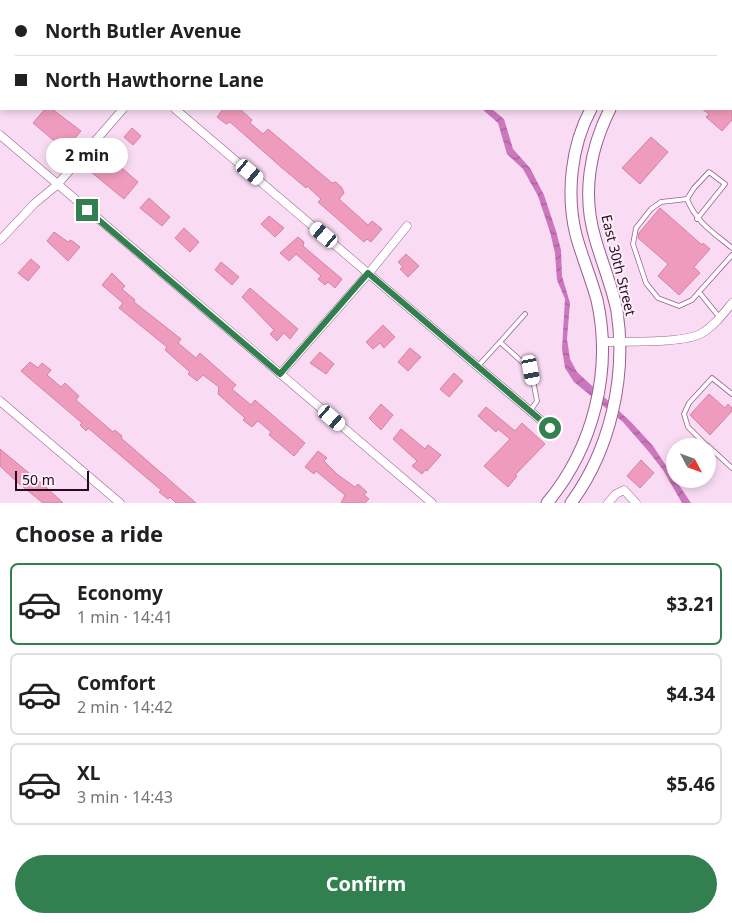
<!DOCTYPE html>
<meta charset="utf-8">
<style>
:root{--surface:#fff;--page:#f2f2f2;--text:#202124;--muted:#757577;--line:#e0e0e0;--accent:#32804f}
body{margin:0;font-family:"Noto Sans",sans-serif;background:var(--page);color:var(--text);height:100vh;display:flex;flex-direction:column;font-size:19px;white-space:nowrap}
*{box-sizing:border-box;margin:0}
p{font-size:16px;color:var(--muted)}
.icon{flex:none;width:28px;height:28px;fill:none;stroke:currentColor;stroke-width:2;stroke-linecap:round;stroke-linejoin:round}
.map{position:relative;height:503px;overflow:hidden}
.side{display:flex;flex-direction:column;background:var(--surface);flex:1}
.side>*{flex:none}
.guide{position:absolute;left:0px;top:0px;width:732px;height:110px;box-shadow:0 2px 8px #0003;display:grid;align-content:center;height:110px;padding:0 15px;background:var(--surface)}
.needle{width:32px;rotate:131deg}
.controls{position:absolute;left:666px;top:438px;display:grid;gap:10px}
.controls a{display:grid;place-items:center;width:50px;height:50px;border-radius:50%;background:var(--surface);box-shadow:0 2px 8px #0003;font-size:25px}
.scale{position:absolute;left:15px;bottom:12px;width:74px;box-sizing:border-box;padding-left:5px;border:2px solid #250c21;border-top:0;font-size:14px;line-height:18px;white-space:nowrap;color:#250c21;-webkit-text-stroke:4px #fdeefa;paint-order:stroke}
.end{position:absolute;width:22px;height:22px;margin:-11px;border:6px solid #32804f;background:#fff;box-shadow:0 0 0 2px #fff}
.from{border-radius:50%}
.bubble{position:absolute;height:35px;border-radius:18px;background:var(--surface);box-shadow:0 2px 8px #0003;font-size:16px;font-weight:700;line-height:35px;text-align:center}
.car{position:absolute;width:15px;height:30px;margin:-15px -8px;border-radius:6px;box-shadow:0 0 4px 1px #0007;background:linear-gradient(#fff 24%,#345 0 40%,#fff 0 76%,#345 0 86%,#fff 0)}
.guide b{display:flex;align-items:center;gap:18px;height:48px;font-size:19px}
.guide b+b{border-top:1px solid var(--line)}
.guide i{width:12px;height:12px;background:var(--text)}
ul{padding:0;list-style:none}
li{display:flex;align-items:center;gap:15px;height:82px;margin:0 10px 8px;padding:0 5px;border:2px solid var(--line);border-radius:8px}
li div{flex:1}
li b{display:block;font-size:19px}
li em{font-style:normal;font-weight:700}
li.active{border-color:var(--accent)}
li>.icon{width:45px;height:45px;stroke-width:1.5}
h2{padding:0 15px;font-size:22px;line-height:60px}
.action{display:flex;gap:10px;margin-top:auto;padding:10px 15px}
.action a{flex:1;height:58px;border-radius:30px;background:var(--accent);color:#fff;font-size:20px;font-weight:700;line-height:58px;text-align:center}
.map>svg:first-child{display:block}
.water{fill:url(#water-waves)}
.building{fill:#ef9bbe;stroke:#d482a5}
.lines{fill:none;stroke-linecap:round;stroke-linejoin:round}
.lane-casing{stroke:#9c5d91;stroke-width:5.5}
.street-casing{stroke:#9c5d91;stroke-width:9}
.secondary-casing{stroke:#9c5d91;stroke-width:13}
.primary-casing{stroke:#9c5d91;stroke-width:14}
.lane{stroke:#fff;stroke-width:4}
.street{stroke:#fff;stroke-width:8}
.secondary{stroke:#fff;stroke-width:11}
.primary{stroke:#fff;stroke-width:12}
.route{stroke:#32804f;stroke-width:6}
.labels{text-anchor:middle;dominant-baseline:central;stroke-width:4;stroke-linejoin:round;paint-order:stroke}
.street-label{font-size:14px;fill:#250c21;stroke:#fdeefa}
</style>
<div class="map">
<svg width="732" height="503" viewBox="0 0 732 503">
<defs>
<pattern id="water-waves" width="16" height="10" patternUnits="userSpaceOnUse" patternTransform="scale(1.25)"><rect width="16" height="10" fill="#cb76bd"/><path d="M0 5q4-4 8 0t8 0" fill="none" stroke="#a55f99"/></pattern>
</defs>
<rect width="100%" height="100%" fill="#f9dcf3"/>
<!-- water -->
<polygon class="water" points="482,109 492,109 504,119 513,149 530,168 544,195 556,231 561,250 562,276 570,303 567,339 570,359 577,372 631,422 653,446 691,503 682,503 663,470 649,452 623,422 574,382 565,368 562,349 565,299 557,280 555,253 550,232 538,196 523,169 507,154 498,123"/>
<!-- building -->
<g class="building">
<polygon points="45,109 52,109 81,131 65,150 33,123"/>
<polygon points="223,109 240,109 252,120 250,123 263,134 268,129 332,183 336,182 342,188 344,193 339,199 368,225 372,221 382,229 371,242 367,239 364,242 318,202 321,199 307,186 306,188 281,167 230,122 226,124 217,117"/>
<polygon points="702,109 732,109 732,120 722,131 706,117 709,114"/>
<polygon points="132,128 141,136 133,145 124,137"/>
<polygon points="651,137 668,152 640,184 622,168"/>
<polygon points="106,154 138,182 124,199 91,172"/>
<polygon points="149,198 170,217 162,226 140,208"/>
<polygon points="660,208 702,245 703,243 710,249 694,267 700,273 679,295 658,276 668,264 638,238 639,233"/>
<polygon points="269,216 284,228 275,237 261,224"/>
<polygon points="184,228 199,242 190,252 175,238"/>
<polygon points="54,232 68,242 71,240 80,247 68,261 47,241"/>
<polygon points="298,237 304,242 303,246 342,279 335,288 328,282 325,285 318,279 321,276 296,254 289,261 280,253"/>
<polygon points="406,254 419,266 408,277 400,269 403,267 398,262"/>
<polygon points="31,259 40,267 28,281 18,273"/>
<polygon points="221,262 239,277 232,285 215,270"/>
<polygon points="112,273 125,286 122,289 135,300 134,302 181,339 178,343 196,358 200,353 236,385 232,389 251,405 255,400 305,443 294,456 269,435 271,432 258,421 252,427 243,420 245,418 218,394 219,387 203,375 197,381 188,374 190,372 165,350 167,347 119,308 123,303 102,285"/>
<polygon points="250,288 298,329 290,339 284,333 277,341 270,334 274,330 242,297"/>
<polygon points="383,325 395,337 384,348 380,343 373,349 366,342"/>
<polygon points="410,348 421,357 408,371 398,362"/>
<polygon points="320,352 334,364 326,374 310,363"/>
<polygon points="30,362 38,368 42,363 51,370 47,375 61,387 65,383 79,396 76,400 113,432 115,430 122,436 121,438 196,503 176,503 170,497 168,499 159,492 161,490 94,433 88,428 86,431 80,425 82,423 21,371"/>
<polygon points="454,373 463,381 449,397 440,389"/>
<polygon points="709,394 725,408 728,404 732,408 732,411 710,435 690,415"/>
<polygon points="381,404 393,415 381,430 369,418"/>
<polygon points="486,407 515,431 522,423 545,444 515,475 517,476 508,487 484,466 510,439 498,429 496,432 478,416"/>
<polygon points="401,429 425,449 428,445 441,455 427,471 425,470 422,474 412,466 417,461 393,439"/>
<polygon points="0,449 47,488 63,503 43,503 17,482 0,466"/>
<polygon points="318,451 327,458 324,461 338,475 355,487 358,484 367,492 364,495 369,499 365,503 341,503 345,495 316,471 314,474 305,467"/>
<polygon points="641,460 654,473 640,488 627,476"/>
</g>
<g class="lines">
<!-- lane casing -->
<g class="lane-casing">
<g id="lane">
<polyline points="687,199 661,202 651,209 636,228 633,244 646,283 658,298 679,306 692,300 699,292"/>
<path d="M 697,219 L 725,184 L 709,172 L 694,188 L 687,199 C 696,222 714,233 732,248"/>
<polyline points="720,318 699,292 732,255"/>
<polyline points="500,342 525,314"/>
<polyline points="478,366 500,342 531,370 537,401 530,411"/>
<polyline points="707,446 688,427 684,414 689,403 712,378 732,394"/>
<polyline points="708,446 732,468"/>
</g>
</g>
<!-- street casing -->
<g class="street-casing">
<g id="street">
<polyline points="48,0 49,1"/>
<polyline points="516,1 517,0"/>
<polyline points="175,109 550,428"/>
<polyline points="0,135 432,503"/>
<polyline points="0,240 35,203 57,185 123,109"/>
<path d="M 602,342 C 625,341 684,344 702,333 C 714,326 723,314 732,303"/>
<polyline points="280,374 369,273 407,226"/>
<polyline points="0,401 120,503"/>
<polyline points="608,503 616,494 624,490 636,503"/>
</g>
</g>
<!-- secondary casing -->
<g class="secondary-casing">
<g id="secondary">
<path d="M 547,503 C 593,448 613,371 597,300 C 591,278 582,257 576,235 C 566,194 571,146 591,109"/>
<path d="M 571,503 C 610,450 627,377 617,311 C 612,286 602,263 595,238 C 582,194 590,149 610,109"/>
</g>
</g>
<!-- primary casing -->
<g class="primary-casing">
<g id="primary">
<polyline points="712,0 713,1"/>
<polyline points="731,16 732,17"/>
</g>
</g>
<!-- lane -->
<use href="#lane" class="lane"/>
<!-- street -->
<use href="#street" class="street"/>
<!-- secondary -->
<use href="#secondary" class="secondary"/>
<!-- primary -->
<use href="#primary" class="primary"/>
</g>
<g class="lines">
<!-- route -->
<polyline class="route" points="87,210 280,374 368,273 550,428"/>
</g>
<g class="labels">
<!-- street labels -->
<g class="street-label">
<text transform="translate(619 265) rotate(76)">East 30th Street</text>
</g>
</g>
</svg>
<div class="controls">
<a><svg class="needle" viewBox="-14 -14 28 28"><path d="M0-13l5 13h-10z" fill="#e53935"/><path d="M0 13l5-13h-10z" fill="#757577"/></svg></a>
</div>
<div class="scale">50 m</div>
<i class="end from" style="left:550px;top:428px"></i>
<i class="end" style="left:87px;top:210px"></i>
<div class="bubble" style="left:46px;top:138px;width:82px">2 min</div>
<i class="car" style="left:250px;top:172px;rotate:130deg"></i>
<i class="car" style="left:324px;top:235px;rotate:310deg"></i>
<i class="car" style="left:531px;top:370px;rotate:169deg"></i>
<i class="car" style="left:332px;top:418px;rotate:131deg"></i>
<div class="guide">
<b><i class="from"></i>North Butler Avenue</b>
<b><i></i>North Hawthorne Lane</b>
</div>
</div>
<section class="side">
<h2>Choose a ride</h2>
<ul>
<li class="active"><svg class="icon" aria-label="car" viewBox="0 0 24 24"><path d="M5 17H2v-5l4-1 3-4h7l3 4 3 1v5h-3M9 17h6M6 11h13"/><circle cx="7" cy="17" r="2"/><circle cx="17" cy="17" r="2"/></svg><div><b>Economy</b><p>1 min · 14:41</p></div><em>$3.21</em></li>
<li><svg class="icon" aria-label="car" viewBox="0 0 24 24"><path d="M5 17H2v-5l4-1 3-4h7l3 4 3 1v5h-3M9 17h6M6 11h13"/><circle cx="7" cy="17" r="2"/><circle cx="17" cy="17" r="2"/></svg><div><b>Comfort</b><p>2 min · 14:42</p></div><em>$4.34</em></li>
<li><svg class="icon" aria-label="car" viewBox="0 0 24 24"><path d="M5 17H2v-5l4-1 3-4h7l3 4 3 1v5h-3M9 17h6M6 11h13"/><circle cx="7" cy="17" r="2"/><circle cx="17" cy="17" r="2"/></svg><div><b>XL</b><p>3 min · 14:43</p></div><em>$5.46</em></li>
</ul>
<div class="action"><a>Confirm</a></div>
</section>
